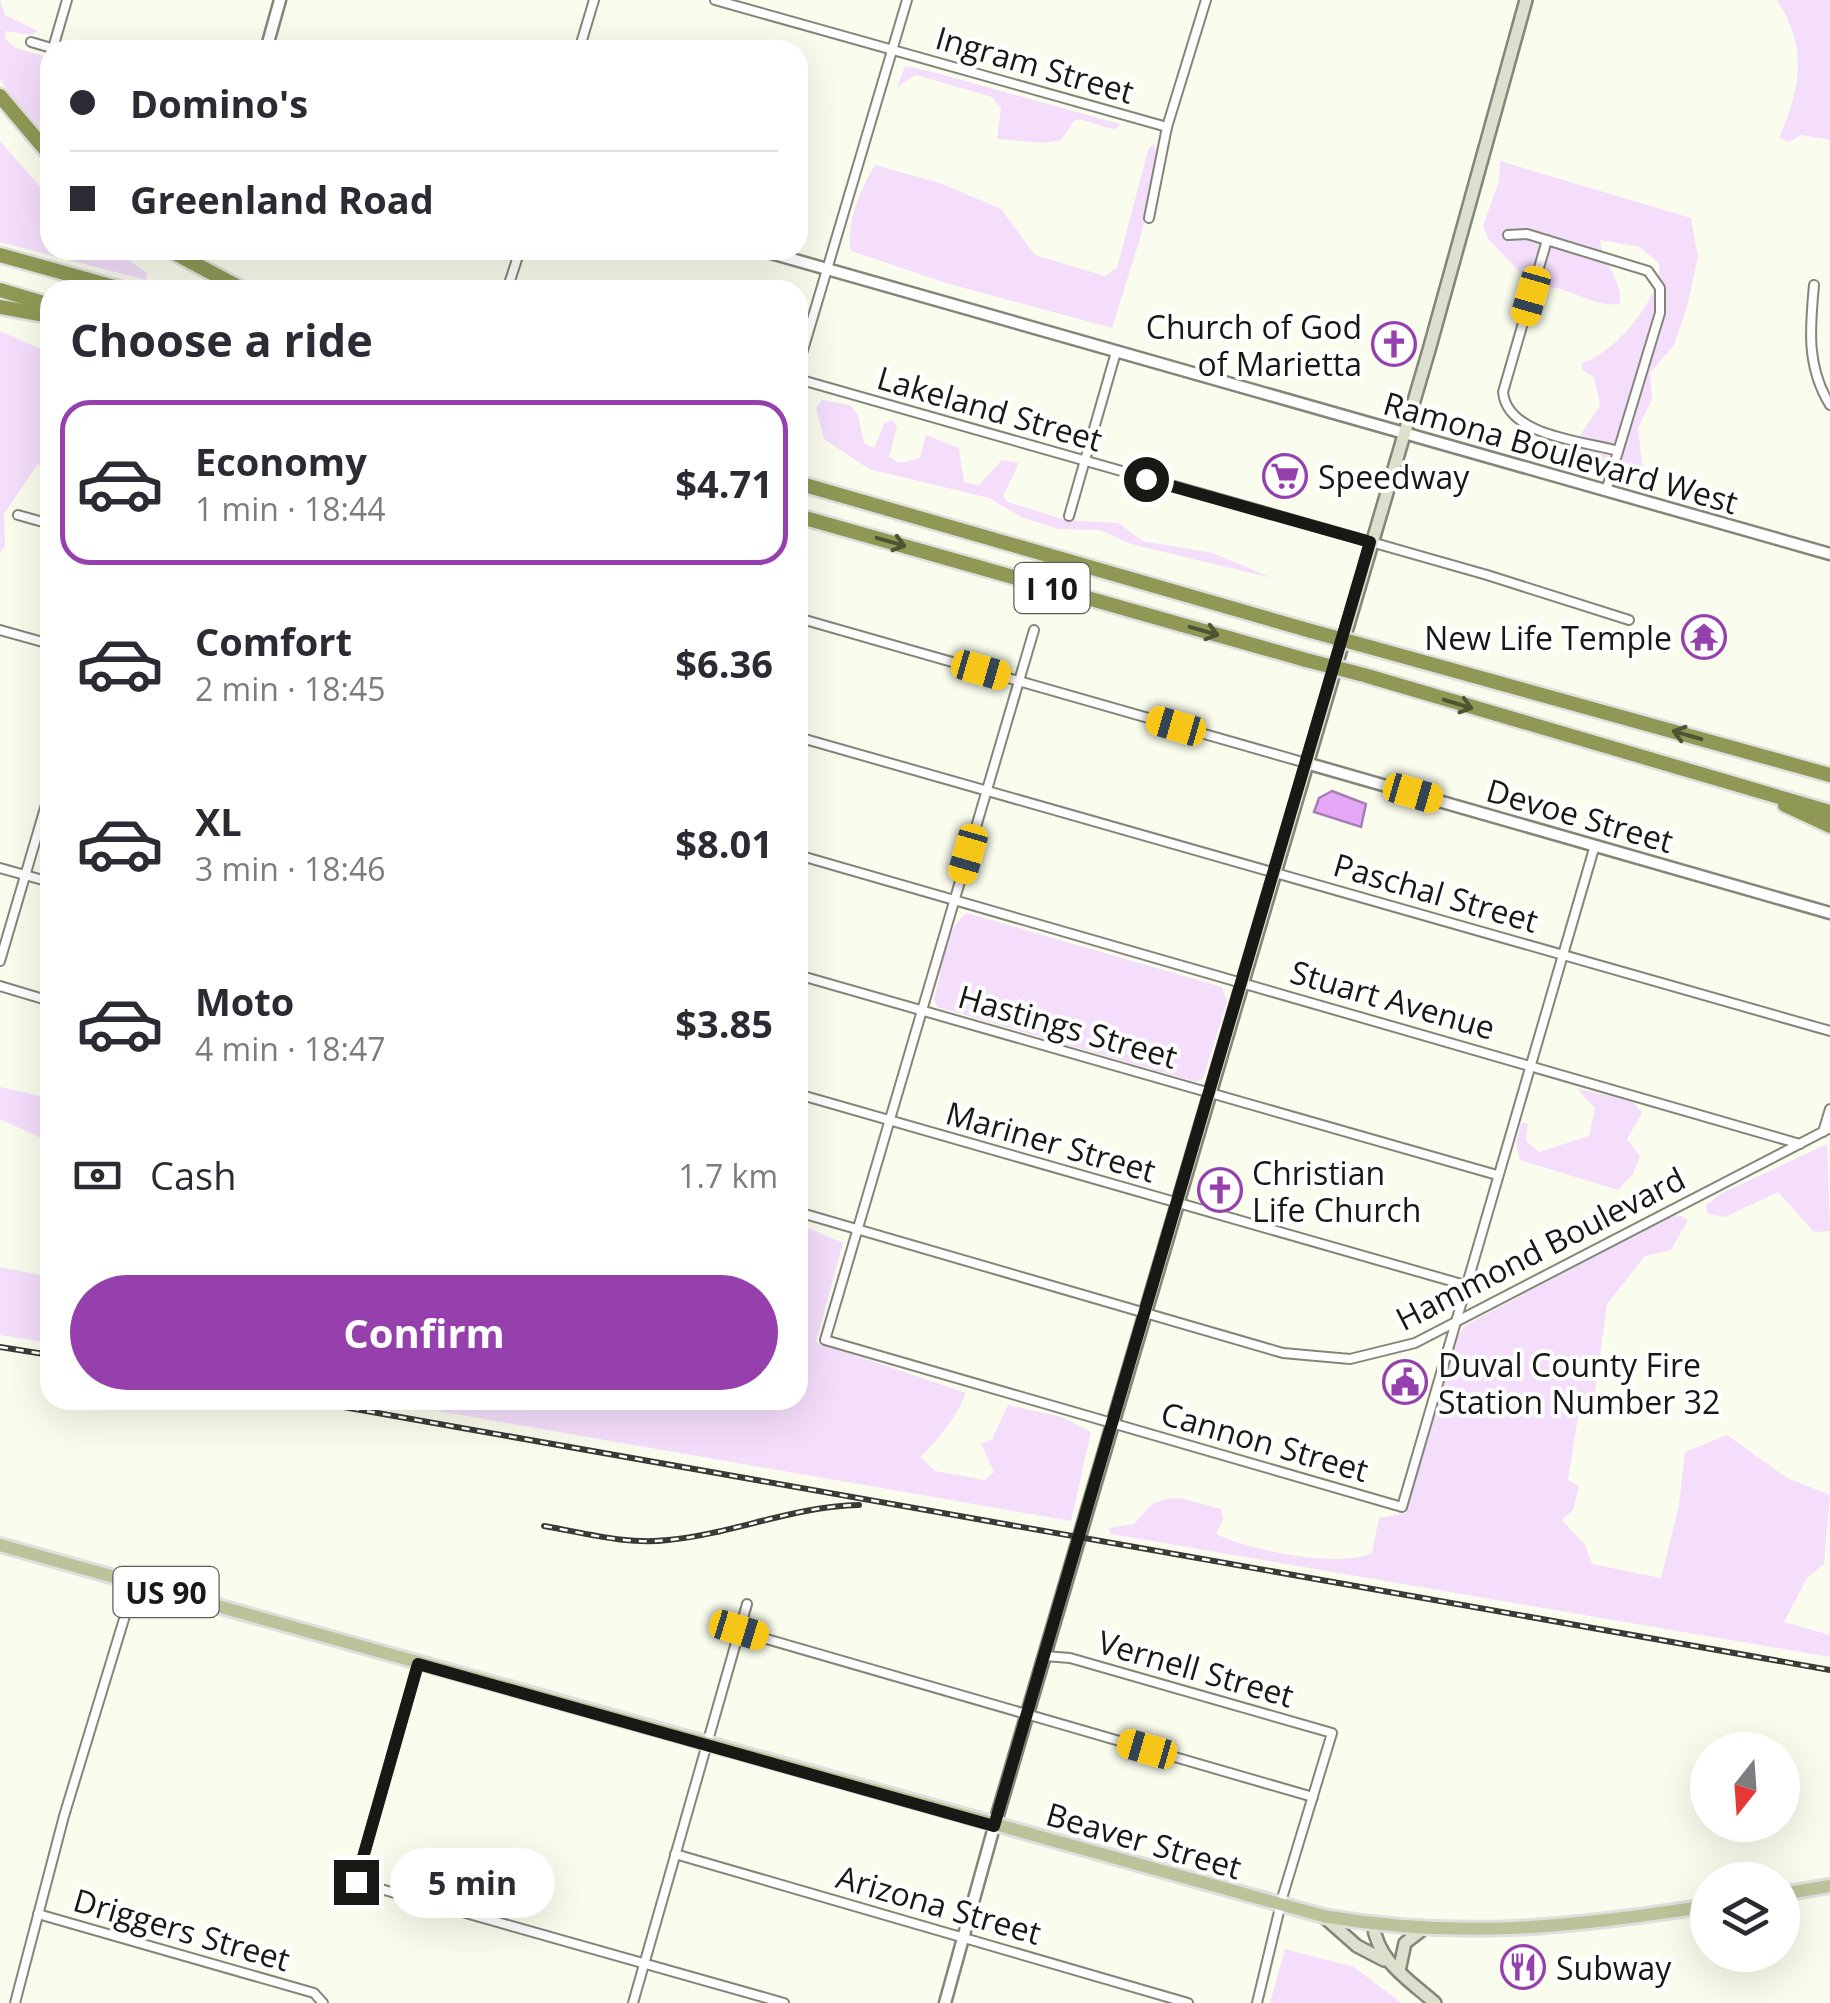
<!DOCTYPE html>
<meta charset="utf-8">
<style>
:root{--surface:#fff;--page:#f7f7f7;--text:#2b2b33;--muted:#7c7c81;--line:#e1e1e2;--accent:#9540ad}
body{margin:0;font-family:"Open Sans",sans-serif;background:var(--page);color:var(--text);height:100vh;display:flex;flex-direction:column;font-size:38px;white-space:nowrap}
*{box-sizing:border-box;margin:0}
p{font-size:32px;color:var(--muted)}
.icon{flex:none;width:55px;height:55px;fill:none;stroke:currentColor;stroke-width:2;stroke-linecap:round;stroke-linejoin:round}
.map{position:relative;flex:1;overflow:hidden}
.details{position:absolute;left:40px;top:280px;width:768px;height:1130px;display:flex;flex-direction:column;background:var(--surface);border-radius:30px;box-shadow:0 10px 40px #0002}
.details>*{flex:none}
.banner{position:absolute;left:40px;top:40px;width:768px;height:220px;border-radius:30px;box-shadow:0 10px 40px #0002;display:grid;align-content:center;height:220px;padding:0 30px;background:var(--surface)}
.needle{width:65px;rotate:197deg}
.buttons{position:absolute;left:1690px;top:1732px;display:grid;gap:20px}
.buttons a{display:grid;place-items:center;width:110px;height:110px;border-radius:50%;background:var(--surface);box-shadow:0 10px 40px #0002;font-size:50px}
.end{position:absolute;width:45px;height:45px;margin:-22px;border:12px solid #181914;background:#fff;box-shadow:0 0 0 5px #fff}
.from{border-radius:50%}
.bubble{position:absolute;height:70px;border-radius:35px;background:var(--surface);box-shadow:0 10px 40px #0002;font-size:32px;font-weight:700;line-height:70px;text-align:center}
.car{position:absolute;width:30px;height:60px;margin:-30px -15px;border-radius:12px;box-shadow:0 0 8px 2px #0007;background:linear-gradient(#f5c518 24%,#345 0 40%,#f5c518 0 76%,#345 0 86%,#f5c518 0)}
.banner b{display:flex;align-items:center;gap:35px;height:95px;font-size:38px}
.banner b+b{border-top:2px solid var(--line)}
.banner i{width:25px;height:25px;background:var(--text)}
ul{padding:0;list-style:none}
li{display:flex;align-items:center;gap:30px;height:165px;margin:0 20px 15px;padding:0 10px;border:5px solid transparent;border-radius:30px}
li div{flex:1}
li b{display:block;font-size:38px}
li em{font-style:normal;font-weight:700}
li.selected{border-color:var(--accent)}
li>.icon{width:90px;height:90px;stroke-width:1.5}
h2{padding:0 30px;font-size:45px;line-height:120px}
.pay{display:flex;align-items:center;gap:25px;height:110px;padding:0 30px;font-size:38px}
.pay p{margin-inline-start:auto}
.cta{display:flex;gap:20px;margin-top:auto;padding:20px 30px}
.cta a{flex:1;height:115px;border-radius:60px;background:var(--accent);color:#fff;font-size:40px;font-weight:700;line-height:115px;text-align:center}
.map>svg:first-child{display:block}
.green{fill:#f5defc}
.water{fill:#e5a7f8;stroke:#a87cb4;stroke-width:2.5}
.lines{fill:none;stroke-linecap:round;stroke-linejoin:round}
.minor-casing{stroke:#838678;stroke-width:12}
.tertiary-casing{stroke:#838678;stroke-width:15}
.secondary-casing{stroke:#838678;stroke-width:16}
.primary-casing{stroke:#dfdfde;stroke-width:18}
.motorway-casing{stroke:#dfdfde;stroke-width:19}
.minor{stroke:#fff;stroke-width:8}
.tertiary{stroke:#fff;stroke-width:10}
.secondary{stroke:#dde0cc;stroke-width:11}
.primary{stroke:#bcc299;stroke-width:12}
.motorway{stroke:#8f9955;stroke-width:14}
.rail-casing{stroke:#3a3b35;stroke-width:6}
.rail{stroke:#fff;stroke-width:2.5;stroke-dasharray:8;stroke-linecap:butt}
.motorway-bridge-casing{stroke:#dfdfde;stroke-width:19;stroke-linecap:butt}
.motorway-bridge{stroke:#8f9955;stroke-width:14}
.oneway{stroke:#4e5331}
.route{stroke:#181914;stroke-width:12}
.labels{text-anchor:middle;dominant-baseline:central;stroke-width:8;stroke-linejoin:round;paint-order:stroke}
.shield{fill:#fff;stroke:#5d5e5a;stroke-width:2.5}
.shield-label{font-size:30px;font-weight:bold;fill:#181914}
.street-label{font-size:32px;fill:#181914;stroke:#fff}
.poi-label{font-size:32px;fill:#181914;stroke:#fff;text-anchor:start}
</style>
<div class="map">
<svg width="1830" height="2003" viewBox="0 0 1830 2003">
<rect width="100%" height="100%" fill="#fafded"/>
<!-- green -->
<g class="green">
<polygon points="0,0 5,15 38,31 30,35 6,31 5,39 16,48 50,58 50,68 40,75 50,97 50,153 0,79"/>
<path d="M 1777,0 L 1830,0 L 1830,140 L 1801,135 L 1789,142 L 1779,138 C 1801,87 1808,48 1777,0 Z"/>
<path d="M 905,66 L 933,72 L 1120,124 L 1116,129 C 1101,129 1088,118 1075,120 L 1061,140 L 1043,143 L 997,139 L 1001,108 L 992,97 L 916,75 L 897,87 Z"/>
<polygon points="0,141 50,198 50,250 114,250 147,273 146,280 0,242"/>
<path d="M 1153,144 L 1156,151 L 1142,232 L 1112,328 L 946,283 L 851,251 C 845,224 861,188 875,165 L 940,183 L 1001,209 L 1035,255 L 1105,276 L 1117,268 L 1148,150 Z"/>
<path d="M 1500,161 L 1691,218 L 1698,257 L 1687,307 L 1674,345 L 1650,373 L 1652,399 L 1638,428 L 1643,473 L 1638,476 L 1581,461 L 1563,451 L 1562,443 L 1574,444 L 1600,406 L 1594,377 L 1582,370 L 1582,363 C 1613,355 1663,297 1659,263 L 1640,247 L 1600,240 C 1603,263 1623,283 1620,304 C 1588,308 1566,282 1534,287 L 1489,240 L 1483,226 L 1499,181 Z"/>
<polygon points="0,331 50,353 50,464 37,465 4,514 5,546 0,553"/>
<polygon points="822,400 850,405 858,415 864,443 874,448 885,422 894,421 897,427 889,457 899,463 920,458 926,435 959,448 964,482 979,485 1002,460 1019,463 1003,496 1008,502 1065,520 1118,523 1143,541 1213,553 1272,578 1131,544 1100,530 1058,529 1021,517 989,498 869,469 824,439 816,408"/>
<path d="M 967,913 L 1222,987 L 1227,1002 L 1203,1079 L 1196,1082 L 937,1007 L 934,999 C 941,976 946,925 967,913 Z"/>
<polygon points="50,1075 50,1142 0,1119 0,1087 40,1096"/>
<polygon points="1577,1088 1633,1102 1642,1113 1627,1139 1640,1156 1633,1174 1618,1190 1520,1160 1516,1144 1521,1122 1528,1124 1526,1141 1539,1152 1589,1136 1595,1109"/>
<polygon points="1827,1144 1830,1231 1814,1232 1778,1192 1725,1217 1708,1214 1706,1205 1722,1193"/>
<path d="M 1681,1216 L 1688,1220 L 1671,1250 L 1645,1256 L 1607,1304 L 1595,1391 L 1579,1410 L 1568,1480 L 1579,1486 L 1573,1510 L 1562,1520 L 1585,1545 L 1592,1564 L 1661,1578 L 1679,1505 L 1685,1452 L 1727,1435 L 1787,1478 L 1830,1495 L 1824,1564 L 1807,1578 L 1784,1622 L 1830,1635 L 1830,1657 L 1111,1534 L 1109,1528 L 1134,1524 L 1152,1504 L 1165,1499 L 1180,1498 L 1221,1509 L 1223,1519 L 1216,1534 C 1249,1550 1338,1569 1372,1553 L 1379,1518 L 1406,1513 L 1458,1336 L 1466,1325 L 1668,1217 Z"/>
<path d="M 798,1224 L 843,1243 L 816,1342 L 966,1393 C 955,1419 940,1437 921,1457 L 935,1471 L 985,1480 L 994,1472 L 981,1444 L 992,1439 L 1008,1405 L 1062,1417 L 1091,1432 L 1071,1521 L 375,1400 L 798,1400 Z"/>
<polygon points="0,1267 50,1277 50,1343 0,1335"/>
<polygon points="1285,1949 1354,1967 1401,2003 1270,2003"/>
</g>
<!-- water -->
<polygon class="water" points="1332,791 1366,804 1361,827 1314,812 1319,798"/>
<g class="lines">
<!-- minor casing -->
<g class="minor-casing">
<g id="minor">
<polyline points="715,0 1167,127"/>
<polyline points="31,42 58,50"/>
<polyline points="53,48 67,0"/>
<polyline points="579,50 594,0"/>
<polyline points="1149,218 1167,127 1206,0"/>
<polyline points="1508,235 1527,234 1648,271 1660,288 1660,313 1606,491"/>
<path d="M 1547,240 L 1503,392 C 1507,436 1583,441 1618,451"/>
<path d="M 1814,285 C 1810,328 1806,366 1830,405"/>
<polyline points="507,290 520,250"/>
<polyline points="798,367 907,0"/>
<polyline points="798,379 1487,575 1629,620"/>
<polyline points="18,515 50,524"/>
<polyline points="1069,516 1116,352"/>
<polyline points="798,618 1306,763"/>
<polyline points="0,630 50,644"/>
<polyline points="1034,630 825,1340 1402,1507 1595,845"/>
<polyline points="798,737 1830,1031"/>
<polyline points="798,855 1800,1144"/>
<polyline points="0,868 50,882"/>
<polyline points="0,961 50,791"/>
<polyline points="798,975 1497,1175"/>
<polyline points="0,986 50,1001"/>
<polyline points="798,1094 1465,1285"/>
<polyline points="1823,1132 1830,1109"/>
<polyline points="798,1212 1283,1353 1350,1359 1415,1343 1830,1128"/>
<polyline points="739,1631 1313,1797"/>
<polyline points="1045,1656 1070,1658 1332,1733 1283,1895 1257,2003"/>
<polyline points="418,1664 356,1882 784,2003"/>
<polyline points="675,1854 1188,2003"/>
<polyline points="38,1914 314,1993 323,2003"/>
<polyline points="15,2003 64,1816 135,1583"/>
<polyline points="633,2003 747,1604"/>
</g>
</g>
<!-- tertiary casing -->
<g class="tertiary-casing">
<g id="tertiary">
<polyline points="266,50 280,0"/>
<polyline points="760,250 1830,554"/>
<polyline points="1306,763 1830,913"/>
<polyline points="945,2003 994,1827"/>
</g>
</g>
<!-- secondary casing -->
<g class="secondary-casing">
<g id="secondary">
<polyline points="994,1827 1429,350 1526,0"/>
<polyline points="1323,1916 1357,1946 1384,1960"/>
<path d="M 1373,1924 C 1378,1962 1408,1979 1435,2003"/>
<polyline points="1399,1971 1405,1943 1422,1930"/>
</g>
</g>
<!-- primary casing -->
<g class="primary-casing">
<g id="primary">
<path d="M 0,1545 L 1323,1916 C 1463,1940 1569,1927 1708,1906"/>
<polyline points="1782,1894 1830,1886"/>
</g>
</g>
<!-- motorway casing -->
<g class="motorway-casing">
<g id="motorway">
<polyline points="0,96 50,155"/>
<polyline points="169,250 244,290"/>
<polyline points="0,255 125,290"/>
<polyline points="0,290 50,305"/>
<polyline points="0,307 50,316"/>
<polyline points="798,483 1311,631"/>
<polyline points="798,516 1306,660"/>
<polyline points="1373,648 1830,775"/>
<polyline points="1364,675 1830,812"/>
<polyline points="1785,805 1830,826"/>
</g>
</g>
<!-- minor -->
<use href="#minor" class="minor"/>
<!-- tertiary -->
<use href="#tertiary" class="tertiary"/>
<!-- secondary -->
<use href="#secondary" class="secondary"/>
<!-- primary -->
<use href="#primary" class="primary"/>
<!-- motorway -->
<use href="#motorway" class="motorway"/>
<!-- rail casing -->
<g class="rail-casing">
<g id="rail">
<polyline points="0,1347 50,1355"/>
<polyline points="304,1400 1830,1670"/>
<path d="M 544,1526 C 585,1533 627,1545 668,1540 C 733,1534 793,1506 859,1505"/>
</g>
</g>
<!-- rail -->
<use href="#rail" class="rail"/>
<!-- motorway-bridge casing -->
<g class="motorway-bridge-casing">
<g id="motorway-bridge">
<polyline points="1311,631 1373,648"/>
<polyline points="1306,660 1364,675"/>
</g>
</g>
<!-- motorway-bridge -->
<use href="#motorway-bridge" class="motorway-bridge"/>
</g>
<!-- one-way arrows -->
<defs><path id="oneway-shaft" d="M-6 0H5M1.5-3L5.5 0L1.5 3" fill="none" stroke-width="1.6" stroke-linecap="round" stroke-linejoin="round" transform="scale(2.5)"/></defs>
<g class="oneway">
<use href="#oneway-shaft" transform="translate(891 542) rotate(16)"/>
<use href="#oneway-shaft" transform="translate(1204 631) rotate(16)"/>
<use href="#oneway-shaft" transform="translate(1458 704) rotate(17)"/>
<use href="#oneway-shaft" transform="translate(1687 735) rotate(-164)"/>
</g>
<g class="lines">
<!-- route -->
<polyline class="route" points="356,1882 418,1664 994,1826 1370,542 1146,479"/>
</g>
<!-- icons -->
<defs>
<g id="church-ring" transform="scale(2.25)"><circle r="9.5" fill="#fff" stroke="#9540ad" stroke-width="1.5"/><path d="M-1.2-6h2.4v3.5h3.3v2.4h-3.3V6h-2.4V-.1h-3.3v-2.4h3.3Z" fill="#9540ad"/></g>
<g id="supermarket-ring" transform="scale(2.25)"><circle r="9.5" fill="#fff" stroke="#9540ad" stroke-width="1.5"/><path d="M-6-5.5h2.5l.6 2H6L4.5 2H-2.5L-4.4-4H-6ZM-1.5 3.2a1.3 1.3 0 1 0 .1 0ZM3 3.2a1.3 1.3 0 1 0 .1 0Z" fill="#9540ad"/></g>
<g id="temple-ring" transform="scale(2.25)"><circle r="9.5" fill="#fff" stroke="#9540ad" stroke-width="1.5"/><path d="M0-6L5-2H3V0L6.5 2.5H4V6H1.5V3h-3V6H-4V2.5H-6.5L-3 0V-2H-5Z" fill="#9540ad"/></g>
<g id="civic-ring" transform="scale(2.25)"><circle r="9.5" fill="#fff" stroke="#9540ad" stroke-width="1.5"/><path d="M-.6-6.5H3V-4.5H.6V-3L4-1V1h2V6H-6V1h2V-1L-.6-3ZM-1.2 2.5V6h2.4V2.5Z" fill="#9540ad"/></g>
<g id="restaurant-ring" transform="scale(2.25)"><circle r="9.5" fill="#fff" stroke="#9540ad" stroke-width="1.5"/><path d="M-5-6h1v4h1v-4h1v4h1v-4h1v5L-1.5 .5V6h-2V.5L-5-1ZM5-6V6H3V1.5H1.5Q1.5-4 5-6Z" fill="#9540ad"/></g>
</defs>
<g fill-rule="evenodd">
<use href="#church-ring" x="1394" y="344"/>
<use href="#supermarket-ring" x="1285" y="476"/>
<use href="#temple-ring" x="1704" y="637"/>
<use href="#church-ring" x="1220" y="1190"/>
<use href="#civic-ring" x="1405" y="1382"/>
<use href="#restaurant-ring" x="1523" y="1967"/>
</g>
<g class="labels">
<!-- shield labels -->
<g class="shield">
<rect x="1014.5" y="563" width="75" height="50" rx="8"/>
<rect x="113.5" y="1567" width="105" height="50" rx="8"/>
</g>
<g class="shield-label">
<text x="1052" y="588">I 10</text>
<text x="166" y="1592">US 90</text>
</g>
<!-- street labels -->
<g class="street-label">
<text transform="translate(1035 64) rotate(16)">Ingram Street</text>
<text transform="translate(990 408) rotate(16)">Lakeland Street</text>
<text transform="translate(1561 452) rotate(16)">Ramona Boulevard West</text>
<text transform="translate(1580 815) rotate(16)">Devoe Street</text>
<text transform="translate(1436 892) rotate(16)">Paschal Street</text>
<text transform="translate(1393 999) rotate(16)">Stuart Avenue</text>
<text transform="translate(1068 1026) rotate(16)">Hastings Street</text>
<text transform="translate(1051 1141) rotate(16)">Mariner Street</text>
<text transform="translate(1540 1248) rotate(-27)">Hammond Boulevard</text>
<text transform="translate(1265 1441) rotate(16)">Cannon Street</text>
<text transform="translate(1196 1668) rotate(16)">Vernell Street</text>
<text transform="translate(1144 1840) rotate(16)">Beaver Street</text>
<text transform="translate(939 1904) rotate(16)">Arizona Street</text>
<text transform="translate(182 1929) rotate(16)">Driggers Street</text>
</g>
<!-- poi labels -->
<g class="poi-label">
<text x="1362" y="326" text-anchor="end">Church of God<tspan x="1362" dy="37">of Marietta</tspan></text>
<text x="1318" y="476">Speedway</text>
<text x="1672" y="637" text-anchor="end">New Life Temple</text>
<text x="1252" y="1172">Christian<tspan x="1252" dy="37">Life Church</tspan></text>
<text x="1438" y="1364">Duval County Fire<tspan x="1438" dy="37">Station Number 32</tspan></text>
<text x="1556" y="1967">Subway</text>
</g>
</g>
</svg>
<div class="buttons">
<a><svg class="needle" viewBox="-14 -14 28 28"><path d="M0-13l5 13h-10z" fill="#e53935"/><path d="M0 13l5-13h-10z" fill="#7c7c81"/></svg></a>
<a><svg class="icon" aria-label="layers" viewBox="0 0 24 24"><path d="M12 4l9 5-9 5-9-5zM3 14l9 5 9-5"/></svg></a>
</div>
<i class="end from" style="left:1146px;top:479px"></i>
<i class="end" style="left:356px;top:1882px"></i>
<div class="bubble" style="left:390px;top:1848px;width:165px">5 min</div>
<i class="car" style="left:1531px;top:296px;rotate:196deg"></i>
<i class="car" style="left:981px;top:670px;rotate:106deg"></i>
<i class="car" style="left:1176px;top:726px;rotate:286deg"></i>
<i class="car" style="left:1413px;top:793px;rotate:106deg"></i>
<i class="car" style="left:968px;top:854px;rotate:196deg"></i>
<i class="car" style="left:739px;top:1630px;rotate:107deg"></i>
<i class="car" style="left:1147px;top:1749px;rotate:286deg"></i>
<div class="banner">
<b><i class="from"></i>Domino's</b>
<b><i></i>Greenland Road</b>
</div>
<section class="details">
<h2>Choose a ride</h2>
<ul>
<li class="selected"><svg class="icon" aria-label="car" viewBox="0 0 24 24"><path d="M5 17H2v-5l4-1 3-4h7l3 4 3 1v5h-3M9 17h6M6 11h13"/><circle cx="7" cy="17" r="2"/><circle cx="17" cy="17" r="2"/></svg><div><b>Economy</b><p>1 min · 18:44</p></div><em>$4.71</em></li>
<li><svg class="icon" aria-label="car" viewBox="0 0 24 24"><path d="M5 17H2v-5l4-1 3-4h7l3 4 3 1v5h-3M9 17h6M6 11h13"/><circle cx="7" cy="17" r="2"/><circle cx="17" cy="17" r="2"/></svg><div><b>Comfort</b><p>2 min · 18:45</p></div><em>$6.36</em></li>
<li><svg class="icon" aria-label="car" viewBox="0 0 24 24"><path d="M5 17H2v-5l4-1 3-4h7l3 4 3 1v5h-3M9 17h6M6 11h13"/><circle cx="7" cy="17" r="2"/><circle cx="17" cy="17" r="2"/></svg><div><b>XL</b><p>3 min · 18:46</p></div><em>$8.01</em></li>
<li><svg class="icon" aria-label="car" viewBox="0 0 24 24"><path d="M5 17H2v-5l4-1 3-4h7l3 4 3 1v5h-3M9 17h6M6 11h13"/><circle cx="7" cy="17" r="2"/><circle cx="17" cy="17" r="2"/></svg><div><b>Moto</b><p>4 min · 18:47</p></div><em>$3.85</em></li>
</ul>
<div class="pay"><svg class="icon" aria-label="cash" viewBox="0 0 24 24"><path d="M3 7h18v10H3z"/><circle cx="12" cy="12" r="2"/></svg>Cash<p>1.7 km</p></div>
<div class="cta"><a>Confirm</a></div>
</section>
</div>
